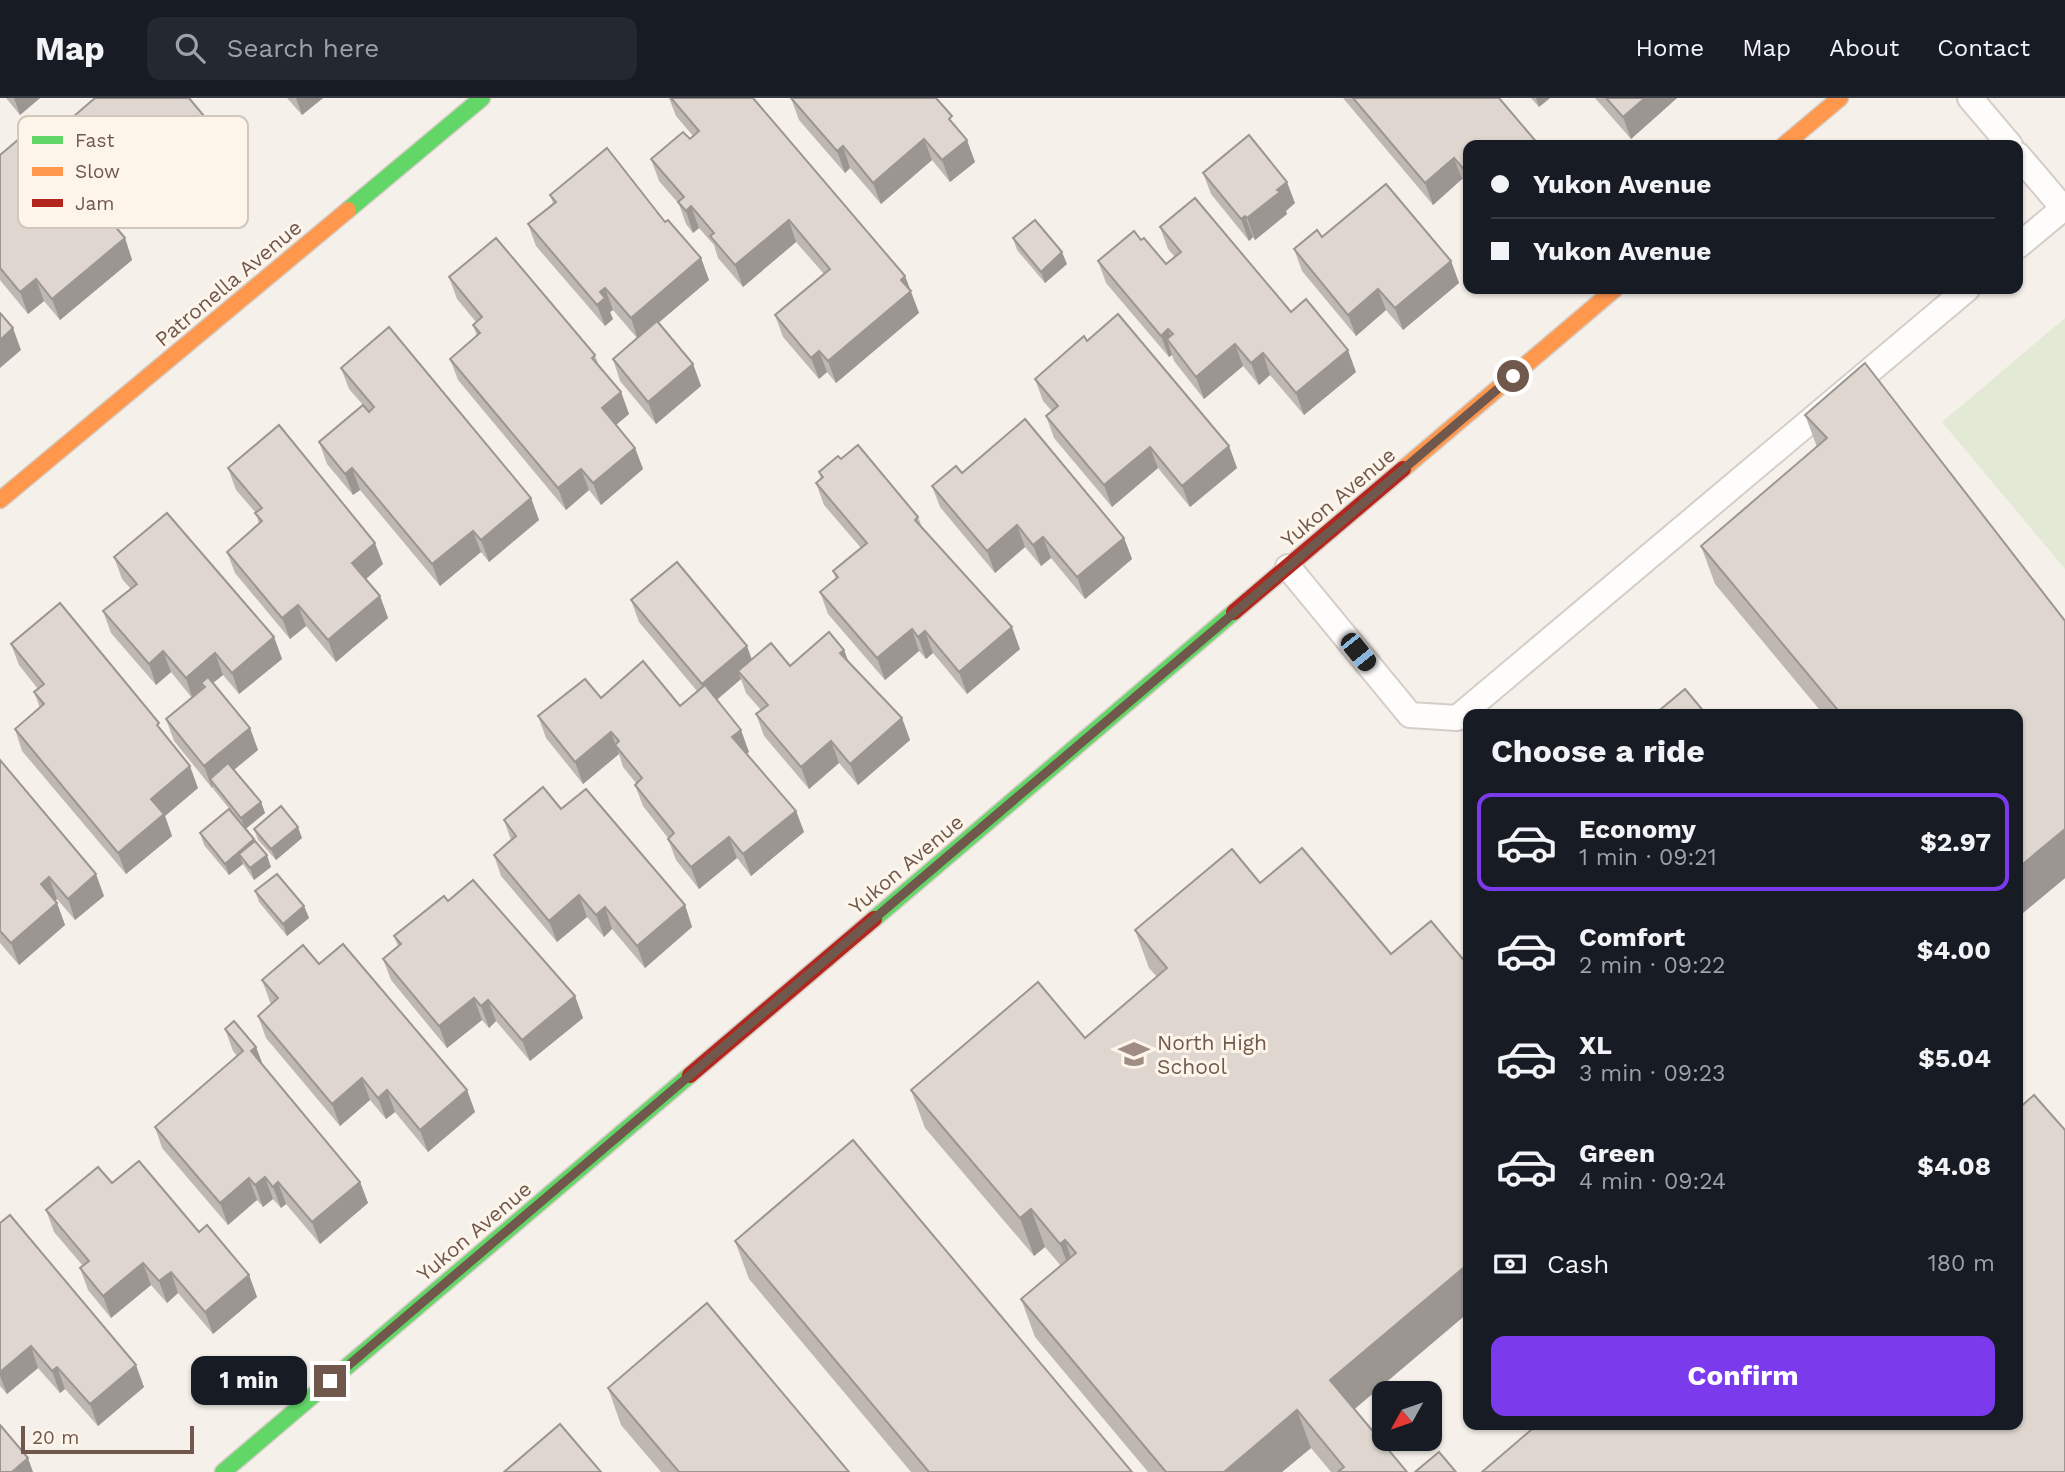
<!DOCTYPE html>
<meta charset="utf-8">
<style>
:root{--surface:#171b24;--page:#242831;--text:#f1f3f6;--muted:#9ea1a6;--line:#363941;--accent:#7c3aed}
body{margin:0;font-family:"Work Sans",sans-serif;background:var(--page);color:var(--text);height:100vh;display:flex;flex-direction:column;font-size:26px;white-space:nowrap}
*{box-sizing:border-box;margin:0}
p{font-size:23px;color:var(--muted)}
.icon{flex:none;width:38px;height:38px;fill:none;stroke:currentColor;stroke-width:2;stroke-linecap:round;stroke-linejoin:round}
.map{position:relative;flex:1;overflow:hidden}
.sheet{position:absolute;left:1463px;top:611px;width:560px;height:721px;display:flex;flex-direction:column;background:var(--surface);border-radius:14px;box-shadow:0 2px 5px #0004}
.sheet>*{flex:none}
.hud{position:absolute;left:1463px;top:42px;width:560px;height:154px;border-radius:14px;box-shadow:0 2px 5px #0004;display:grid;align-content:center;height:154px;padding:0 28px;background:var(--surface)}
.needle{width:46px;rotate:230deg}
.tools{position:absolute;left:1372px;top:1283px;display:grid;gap:14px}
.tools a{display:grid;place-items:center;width:70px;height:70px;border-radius:14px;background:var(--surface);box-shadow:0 2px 5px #0004;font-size:35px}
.scale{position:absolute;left:21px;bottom:18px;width:173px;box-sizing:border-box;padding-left:7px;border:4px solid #70584c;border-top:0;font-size:19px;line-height:24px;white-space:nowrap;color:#70584c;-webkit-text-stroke:5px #fdf5ea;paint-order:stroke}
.end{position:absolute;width:32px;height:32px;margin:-16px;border:9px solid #70584c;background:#fff;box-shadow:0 0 0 4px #fff}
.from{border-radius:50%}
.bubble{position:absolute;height:49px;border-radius:14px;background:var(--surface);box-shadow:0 2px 5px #0004;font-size:23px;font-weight:700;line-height:49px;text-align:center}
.car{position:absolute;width:21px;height:42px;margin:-21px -10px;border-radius:9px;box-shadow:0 0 5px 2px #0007;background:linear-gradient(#222 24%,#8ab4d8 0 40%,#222 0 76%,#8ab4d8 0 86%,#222 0)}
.hud b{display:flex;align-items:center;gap:24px;height:66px;font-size:26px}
.hud b+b{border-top:2px solid var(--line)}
.hud i{width:18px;height:18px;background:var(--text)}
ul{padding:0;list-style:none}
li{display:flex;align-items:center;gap:21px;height:98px;margin:0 14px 10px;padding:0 14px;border:4px solid transparent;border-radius:14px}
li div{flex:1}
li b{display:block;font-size:26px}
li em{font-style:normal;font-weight:700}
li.current{border-color:var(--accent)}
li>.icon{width:63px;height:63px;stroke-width:1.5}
h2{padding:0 28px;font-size:32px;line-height:84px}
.pay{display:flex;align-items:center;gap:18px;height:77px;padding:0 28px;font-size:26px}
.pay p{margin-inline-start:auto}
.primary-button{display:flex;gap:14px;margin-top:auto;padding:14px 28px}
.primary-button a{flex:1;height:80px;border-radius:14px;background:var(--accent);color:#fff;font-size:28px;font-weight:700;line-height:80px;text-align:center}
header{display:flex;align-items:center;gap:42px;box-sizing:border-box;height:98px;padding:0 35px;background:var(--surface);border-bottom:2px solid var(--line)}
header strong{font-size:33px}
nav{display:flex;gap:38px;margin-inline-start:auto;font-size:24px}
.search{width:490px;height:63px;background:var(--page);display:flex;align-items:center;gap:18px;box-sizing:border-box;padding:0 24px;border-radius:14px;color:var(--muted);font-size:26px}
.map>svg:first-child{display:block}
.green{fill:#e2ead5}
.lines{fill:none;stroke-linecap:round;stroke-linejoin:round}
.lane-casing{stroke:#d4cdc8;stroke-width:28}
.fast-casing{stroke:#d4cdc6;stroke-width:19}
.slow-casing{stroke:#d4cdc6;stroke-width:19}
.jam-casing{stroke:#d4cdc6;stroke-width:19}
.lane{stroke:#fefdfc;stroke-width:24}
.fast{stroke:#63d668;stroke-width:16}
.slow{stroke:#ff974d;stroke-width:16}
.jam{stroke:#b3261e;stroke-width:16}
.wall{fill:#bfb8b2}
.shaded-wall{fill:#9b9691}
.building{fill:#ded6cf;stroke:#9b9691;stroke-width:2}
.route{stroke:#70584c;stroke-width:9}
.labels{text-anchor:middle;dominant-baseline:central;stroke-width:6;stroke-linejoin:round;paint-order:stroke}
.street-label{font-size:21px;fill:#70584c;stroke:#fdf5ea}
.poi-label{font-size:21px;fill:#70584c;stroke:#fdf5ea;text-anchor:start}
.key{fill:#fdf5ea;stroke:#d3c6bb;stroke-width:2}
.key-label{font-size:19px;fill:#70584c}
</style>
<header>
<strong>Map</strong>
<div class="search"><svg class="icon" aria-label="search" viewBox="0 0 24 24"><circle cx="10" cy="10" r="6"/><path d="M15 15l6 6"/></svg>Search here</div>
<nav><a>Home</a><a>Map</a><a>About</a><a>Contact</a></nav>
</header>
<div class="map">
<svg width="2065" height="1374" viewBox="0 0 2065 1374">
<rect width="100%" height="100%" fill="#f5f0e9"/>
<!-- green -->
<polygon class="green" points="2065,220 2065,471 1942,324"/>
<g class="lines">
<!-- lane casing -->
<g class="lane-casing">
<g id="lane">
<polyline points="1970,0 2010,47"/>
<polyline points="2018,57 2063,110"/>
<polyline points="2018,148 2065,109"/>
<polyline points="1288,469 1410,617 1457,620 1967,191"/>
</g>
</g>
<!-- fast casing -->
<g class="fast-casing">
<g id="fast">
<polyline points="348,112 482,0"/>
<polyline points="874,821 1234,514"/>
<polyline points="223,1374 690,977"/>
</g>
</g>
<!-- slow casing -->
<g class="slow-casing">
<g id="slow">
<polyline points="1784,47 1840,0"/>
<polyline points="1403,371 1615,191"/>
<polyline points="0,402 348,112"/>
</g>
</g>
<!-- jam casing -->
<g class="jam-casing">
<g id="jam">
<polyline points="1234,514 1403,371"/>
<polyline points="690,977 874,821"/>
</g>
</g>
<!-- lane -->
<use href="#lane" class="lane"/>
<!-- fast -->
<use href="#fast" class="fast"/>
<!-- slow -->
<use href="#slow" class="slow"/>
<!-- jam -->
<use href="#jam" class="jam"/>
</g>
<!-- wall -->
<g class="wall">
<polygon points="6,0 40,0 20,17"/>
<polygon points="287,0 323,0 302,17"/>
<polygon points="669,0 753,0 905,178 919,215 836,285 827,274 819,281 783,239 775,217 824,176 796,144 743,189 718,160 714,147 699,130 693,135 686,126 679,106 659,83 651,61 690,41 693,38 676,18"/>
<polygon points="791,0 956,29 975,64 950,84 932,62 881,106 850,70 845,75 799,22"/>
<polygon points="1343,0 1499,0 1468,47 1468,88 1462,81 1433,107"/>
<polygon points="1531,0 1550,0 1539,9"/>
<polygon points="1595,0 1677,0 1631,41"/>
<polygon points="74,18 209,24 234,44 242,66 189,110 174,92 138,122 116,95 108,73 109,72 82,40"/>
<polygon points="0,57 125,140 132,162 60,222 44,203 28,216 0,182"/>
<polygon points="1203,75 1295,105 1286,113 1287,116 1255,142 1253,139 1249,143 1211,96"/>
<polygon points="550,97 665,124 701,160 709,182 658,225 693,266 701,288 656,326 620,283 613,261 637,240 613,212 610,214 613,221 605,228 536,148 528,126 553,105"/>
<polygon points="1160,129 1291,214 1356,274 1304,317 1270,277 1259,287 1243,268 1204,301 1174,263 1172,257 1169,259 1106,185 1098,163 1141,142 1166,166 1175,159 1168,151"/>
<polygon points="1322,139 1451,163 1459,185 1403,232 1386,212 1356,238 1302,173 1294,151"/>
<polygon points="1013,140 1067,166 1045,185 1017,152"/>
<polygon points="449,179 595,257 599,268 621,294 629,316 616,327 635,350 643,371 601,407 589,392 566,412 458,282 450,261 477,238 473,227 476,224 457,201"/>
<polygon points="1087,243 1229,348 1237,370 1190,409 1158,370 1112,409 1054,340 1046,318 1052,313 1043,303 1035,281"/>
<polygon points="341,270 531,400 539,422 489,464 481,454 440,488 360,392 353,397 327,366 319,344 363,307 349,291"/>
<polygon points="1805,317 2065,523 2065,780 2018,819 2018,616 1823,616 1715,486 1701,448 1817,349"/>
<polygon points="841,361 918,419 922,429 1020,551 967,596 933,555 926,561 919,553 885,582 828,516 820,494 836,481 833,473 861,450 824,407 816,385 821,381 819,374"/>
<polygon points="228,370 383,466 366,481 380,498 388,520 336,564 306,528 290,541 235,475 227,454 259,426 256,415 236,392"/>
<polygon points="962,375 1124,440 1132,461 1085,501 1051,460 1041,468 1025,449 995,475 940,409 932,388"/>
<polygon points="114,459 274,539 282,561 239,596 223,577 213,585 250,630 258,652 234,672 261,704 265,715 246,731 271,769 254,782 243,766 229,777 204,747 200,735 237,720 214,692 213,689 212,690 174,643 166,621 192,600 171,574 156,587 111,535 103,513 131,491 122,481"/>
<polygon points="631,502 752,561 790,568 844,552 848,563 902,620 910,642 858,687 839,665 809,691 764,638 756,616 761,612 746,595 741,581 717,602 749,654 746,656 796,713 804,734 751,778 737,760 699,791 676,762 668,741 668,740 643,708 635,687 636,685 623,669 619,656 583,686 546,640 538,618 601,600 680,608 697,593 639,524"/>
<polygon points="11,546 162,633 198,690 165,718 172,738 126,776 22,653 15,631 40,610 34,594 38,591 19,567"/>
<polygon points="0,662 104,798 75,822 57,801 55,803 57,805 65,827 19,867 0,845"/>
<polygon points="561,711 685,807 692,829 645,870 612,831 604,839 587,819 557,844 501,778 494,757 511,742 504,722"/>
<polygon points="254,731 302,740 276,762 258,742"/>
<polygon points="1260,785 1391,856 1354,1311 1407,1374 1331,1374 1311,1350 1282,1374 1148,1374 1035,1239 1021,1201 1061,1168 1045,1149 1034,1158 925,1030 911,992 1085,940 1157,879 1149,870 1135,832"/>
<polygon points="255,793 304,808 309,820 287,838 259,804"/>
<polygon points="394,838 575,898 583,920 530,963 496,923 489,930 482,922 447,950 391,882 383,861 398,848"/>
<polygon points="319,866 467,992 475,1014 428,1054 395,1014 386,1021 370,1002 340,1028 266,940 258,918 272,906 270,904 262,882"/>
<polygon points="225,931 256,949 263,967 360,1084 368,1105 320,1146 286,1106 281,1110 273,1101 263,1109 257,1102 228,1127 162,1050 155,1029 237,958 233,953"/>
<polygon points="112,1085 199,1134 249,1177 257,1199 213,1236 178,1195 167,1205 151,1187 111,1220 88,1192 80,1170 83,1168 54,1134 46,1112"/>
<polygon points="0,1125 144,1289 98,1328 65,1291 60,1295 38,1270 7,1296 0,1288"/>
<polygon points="735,1143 1132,1374 911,1374 749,1181"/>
<polygon points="608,1290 849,1374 661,1374 621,1327"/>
</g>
<!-- shaded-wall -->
<g class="shaded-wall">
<polygon points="14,0 40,0 20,17"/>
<polygon points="296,0 323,0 302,17"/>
<polygon points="1536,0 1550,0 1539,9"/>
<polygon points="1645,0 1677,0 1631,41 1623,19"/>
<polygon points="924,41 932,62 881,106 873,85"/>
<polygon points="967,42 975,64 950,84 942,62"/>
<polygon points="234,44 242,66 189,110 182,88"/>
<polygon points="843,48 850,70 845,75 837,53"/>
<polygon points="1454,60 1462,81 1433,107 1425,85"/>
<polygon points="167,70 174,92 138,122 130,100"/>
<polygon points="1287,84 1295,105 1286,113 1287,116 1255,142 1247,120"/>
<polygon points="691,108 699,130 693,135 686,113"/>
<polygon points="1245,118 1253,139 1249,143 1241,121"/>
<polygon points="789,122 796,144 743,189 735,167"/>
<polygon points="125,140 132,162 60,222 52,201"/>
<polygon points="1062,154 1067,166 1045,185 1041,174"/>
<polygon points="701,160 709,182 638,242 631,220"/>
<polygon points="1451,163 1459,185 1403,232 1395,210"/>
<polygon points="905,178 919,215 836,285 828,263"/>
<polygon points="36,181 44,203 28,216 20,194"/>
<polygon points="605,190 613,212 610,214 613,221 605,228 597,207 600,194"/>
<polygon points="1378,191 1386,212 1356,238 1348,217"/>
<polygon points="13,230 21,252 0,270 0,242"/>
<polygon points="1168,231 1176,253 1167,241 1172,257 1169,259 1161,238"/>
<polygon points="1235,246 1243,268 1204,301 1196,279"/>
<polygon points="1348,252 1356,274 1304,317 1296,295"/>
<polygon points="819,253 827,274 819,281 811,260"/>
<polygon points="1263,255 1270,277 1259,287 1251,265"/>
<polygon points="693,266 701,288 656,326 648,304"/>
<polygon points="621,294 629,316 610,332 602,310"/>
<polygon points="1229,348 1237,370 1190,409 1182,388"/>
<polygon points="1150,349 1158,370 1112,409 1104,387"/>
<polygon points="635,350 643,371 601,407 593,385"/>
<polygon points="352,370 360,392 353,397 345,376"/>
<polygon points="581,371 589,392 566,412 558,390"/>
<polygon points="531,400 539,422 489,464 481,442"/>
<polygon points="1017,427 1025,449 995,475 987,453"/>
<polygon points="473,433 481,454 440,488 432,466"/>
<polygon points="1043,439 1051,460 1041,468 1033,447"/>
<polygon points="1124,440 1132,461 1085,501 1077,479"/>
<polygon points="375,445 383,466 360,486 352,465"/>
<polygon points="380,498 388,520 336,564 328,542"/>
<polygon points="298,507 306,528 290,541 282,520"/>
<polygon points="1012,529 1020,551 967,596 959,574"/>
<polygon points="912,531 919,553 885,582 877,560"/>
<polygon points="925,533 933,555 926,561 918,539"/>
<polygon points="274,539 282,561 239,596 232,575"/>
<polygon points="747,548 755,570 738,573 741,581 709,608 702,586"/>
<polygon points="844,552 852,574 840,555"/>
<polygon points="163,553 171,574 156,587 149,566"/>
<polygon points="215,555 223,577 205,591 201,585 204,593 193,602 186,580"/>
<polygon points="902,620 910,642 858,687 850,666"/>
<polygon points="250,630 258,652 215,687 210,681 213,689 212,690 204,668"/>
<polygon points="741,632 749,654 740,661 732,639"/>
<polygon points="611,634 619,656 583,686 575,664"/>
<polygon points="831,643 839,665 809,691 801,669"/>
<polygon points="190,668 198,690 165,718 172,738 126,776 118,755 151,701"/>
<polygon points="261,704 265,715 245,731 241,720"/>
<polygon points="796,713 804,734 751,778 743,756"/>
<polygon points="298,729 302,740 276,762 271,751"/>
<polygon points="2065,731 2065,780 2018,819 2018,770"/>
<polygon points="729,739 737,760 699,791 691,769"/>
<polygon points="254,741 258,753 239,756 243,766 229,777 225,766"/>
<polygon points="267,757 271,769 254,782 250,770"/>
<polygon points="96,776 104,798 75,822 68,801"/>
<polygon points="49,779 57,801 49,808 41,786"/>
<polygon points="579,797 587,819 557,844 549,823"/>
<polygon points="57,805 65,827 19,867 11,845"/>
<polygon points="685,807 692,829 645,870 637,848"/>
<polygon points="304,808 309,820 287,838 283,826"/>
<polygon points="605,809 612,831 604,839 596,817"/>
<polygon points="575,898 583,920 530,963 522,942"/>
<polygon points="474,900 482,922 447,950 439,928"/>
<polygon points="488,902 496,923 489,930 481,908"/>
<polygon points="256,949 264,970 251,953"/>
<polygon points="362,980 370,1002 340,1028 332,1006"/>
<polygon points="387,992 395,1014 386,1021 378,1000"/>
<polygon points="467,992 475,1014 428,1054 420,1032"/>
<polygon points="265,1079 273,1101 263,1109 255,1087"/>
<polygon points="249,1080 257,1102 228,1127 220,1105"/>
<polygon points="278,1084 286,1106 281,1110 273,1089"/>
<polygon points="360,1084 368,1105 320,1146 312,1124"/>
<polygon points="1031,1111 1045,1149 1034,1158 1020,1120"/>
<polygon points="1065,1142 1078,1180 1074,1183 1060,1146"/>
<polygon points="143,1165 151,1187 111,1220 103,1198"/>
<polygon points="1468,1166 1468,1215 1344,1320 1330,1282"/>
<polygon points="171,1174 178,1195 167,1205 159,1183"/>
<polygon points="249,1177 257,1199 213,1236 205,1214"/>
<polygon points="31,1248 38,1270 7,1296 0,1278 0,1274"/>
<polygon points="136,1267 144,1289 98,1328 90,1306"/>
<polygon points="57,1269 65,1291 60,1295 52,1273"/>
<polygon points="1297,1312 1311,1350 1282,1374 1224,1374"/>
<polygon points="28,1360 33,1374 12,1374"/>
</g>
<!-- building -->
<g class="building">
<polygon points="95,0 189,0 209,24 214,20 234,44 182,88 167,70 130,100 108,73 115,67 74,18"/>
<polygon points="671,0 753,0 905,178 901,182 911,193 828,263 819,253 811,260 775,217 830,171 789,122 735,167 710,138 714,135 691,108 686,113 678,104 684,99 651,61 683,34 690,41 699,33"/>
<polygon points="791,0 936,0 952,18 949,21 967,42 942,62 924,41 873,85 843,48 837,53"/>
<polygon points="1353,0 1499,0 1539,47 1468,47 1468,76 1454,60 1425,85"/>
<polygon points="1606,0 1645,0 1623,19"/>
<polygon points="32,30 125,140 52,201 36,181 20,194 0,170 0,57"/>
<polygon points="1249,37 1287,84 1277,92 1280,94 1247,120 1245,118 1241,121 1203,75"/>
<polygon points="607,50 665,124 668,122 701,160 631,220 605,190 600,194 605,200 597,207 528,126 556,104 550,97"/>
<polygon points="1386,86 1451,163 1395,210 1378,191 1348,217 1294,151 1317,132 1322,139"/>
<polygon points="1195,100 1291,214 1306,201 1348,252 1296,295 1263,255 1251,265 1235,246 1196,279 1167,241 1173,236 1168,231 1161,238 1098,163 1134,133 1141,142 1144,140 1166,166 1181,154 1160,129"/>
<polygon points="1035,122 1062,154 1041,174 1013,140"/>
<polygon points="496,140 595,257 592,260 621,294 602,310 635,350 593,385 581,371 558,390 450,261 480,235 473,227 482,219 449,179"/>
<polygon points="0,215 13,230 0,242"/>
<polygon points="1118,216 1229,348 1182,388 1150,349 1104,387 1046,318 1058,308 1035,281 1084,238 1087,243"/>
<polygon points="657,223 693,266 648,304 613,261"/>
<polygon points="389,229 531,400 481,442 473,433 432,466 352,370 345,376 319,344 363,307 369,314 374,309 341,270"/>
<polygon points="1865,265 2065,523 2065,731 2018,770 2018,616 1841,616 1701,448 1827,340 1805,317"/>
<polygon points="1025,321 1124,440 1077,479 1043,439 1033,447 1017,427 987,453 932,388 956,368 962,375"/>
<polygon points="279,327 375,445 352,465 380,498 328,542 298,507 282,520 227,454 262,423 255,415 262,410 228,370"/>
<polygon points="858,347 918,419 915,422 1012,529 959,574 925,533 918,539 912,531 877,560 820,494 838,479 833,473 867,445 816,385 823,379 819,374 838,358 841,361"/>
<polygon points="167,415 274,539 232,575 215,555 186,580 163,553 149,566 103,513 137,486 114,459"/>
<polygon points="677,464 747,548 702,586 631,502"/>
<polygon points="60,505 159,625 157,627 190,668 151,701 164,716 118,755 15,631 44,606 34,594 44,586 11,546"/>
<polygon points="829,534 844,552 840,555 902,620 850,666 831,643 801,669 756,616 768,607 738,573 771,545 790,568"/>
<polygon points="643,563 680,608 705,587 741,632 732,639 796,713 743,756 729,739 691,769 668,741 674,735 635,687 642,680 615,647 619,643 611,634 575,664 538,618 585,581 601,600"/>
<polygon points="208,579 250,630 204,668 166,621 205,589 201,585"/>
<polygon points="1685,591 1706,616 1655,616"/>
<polygon points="0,662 96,776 68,801 49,779 41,786 57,805 11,845 0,833"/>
<polygon points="228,665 261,704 241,720 210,681"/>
<polygon points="543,689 561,711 586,691 685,807 637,848 605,809 596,817 579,797 549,823 494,757 516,738 504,722"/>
<polygon points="281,708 298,729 271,751 254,731"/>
<polygon points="229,711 254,741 225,766 200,735"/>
<polygon points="255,743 267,757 250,770 239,756"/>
<polygon points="1302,750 1391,856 1431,823 1468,867 1468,1166 1330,1282 1407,1374 1338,1374 1344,1369 1297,1312 1224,1374 1166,1374 1021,1201 1076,1155 1065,1142 1060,1146 1031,1111 1020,1120 911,992 1038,884 1085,940 1167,870 1135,832 1232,751 1260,785"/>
<polygon points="277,776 304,808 283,826 255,793"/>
<polygon points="473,782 575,898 522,942 488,902 481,908 474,900 439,928 383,861 401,846 394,838 444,798 448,803"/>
<polygon points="343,846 467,992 420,1032 387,992 378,1000 362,980 332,1006 258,918 278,900 262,882 303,847 319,866"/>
<polygon points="234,923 256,949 251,953 360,1084 312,1124 278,1084 273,1089 265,1079 255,1087 249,1080 220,1105 155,1029 243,953 225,931"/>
<polygon points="2034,997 2065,1032 2065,1374 1482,1374 1538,1326 2018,1326 2018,1011"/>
<polygon points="853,1042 1132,1374 929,1374 735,1143"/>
<polygon points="139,1063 199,1134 207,1127 249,1177 205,1214 171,1174 159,1183 143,1165 103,1198 80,1170 89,1163 46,1112 98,1069 112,1085"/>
<polygon points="10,1117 136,1267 90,1306 57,1269 52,1273 31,1248 0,1274 0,1125"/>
<polygon points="707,1205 849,1374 679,1374 608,1290"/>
<polygon points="560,1326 601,1374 504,1374"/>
<polygon points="0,1327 28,1360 12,1374 0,1374"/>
<polygon points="1439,1354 1456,1374 1415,1374"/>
</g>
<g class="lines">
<!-- route -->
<polyline class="route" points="330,1283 1513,278"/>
</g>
<!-- icons -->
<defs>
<g id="school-bare" transform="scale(2.415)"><path d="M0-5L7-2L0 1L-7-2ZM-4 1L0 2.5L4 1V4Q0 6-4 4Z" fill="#9f8d83" stroke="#fdf5ea" stroke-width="2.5" paint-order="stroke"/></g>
</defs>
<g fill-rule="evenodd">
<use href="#school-bare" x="1134" y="956"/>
</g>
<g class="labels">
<!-- street labels -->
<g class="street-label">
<text transform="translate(228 185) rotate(-40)">Patronella Avenue</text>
<text transform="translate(1338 399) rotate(-40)">Yukon Avenue</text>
<text transform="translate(906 766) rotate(-40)">Yukon Avenue</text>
<text transform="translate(474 1133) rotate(-40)">Yukon Avenue</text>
</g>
<!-- poi labels -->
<g class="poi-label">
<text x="1157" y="944">North High<tspan x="1157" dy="24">School</tspan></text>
</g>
</g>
<!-- legend -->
<rect x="18" y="18" width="230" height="112" rx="10" class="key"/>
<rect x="32" y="38" width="31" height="8" fill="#63d668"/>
<rect x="32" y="69" width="31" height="9" fill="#ff974d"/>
<rect x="32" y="101" width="31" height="8" fill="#b3261e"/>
<g class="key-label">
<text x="75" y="49">Fast</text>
<text x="75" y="80">Slow</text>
<text x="75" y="112">Jam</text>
</g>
</svg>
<div class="tools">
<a><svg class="needle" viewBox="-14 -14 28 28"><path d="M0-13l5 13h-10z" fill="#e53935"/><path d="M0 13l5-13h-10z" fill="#9ea1a6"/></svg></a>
</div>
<div class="scale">20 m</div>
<i class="end from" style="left:1513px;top:278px"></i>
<i class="end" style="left:330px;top:1283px"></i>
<div class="bubble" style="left:191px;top:1258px;width:116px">1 min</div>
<i class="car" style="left:1358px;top:554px;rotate:141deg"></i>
<div class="hud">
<b><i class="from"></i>Yukon Avenue</b>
<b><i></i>Yukon Avenue</b>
</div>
<section class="sheet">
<h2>Choose a ride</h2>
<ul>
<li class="current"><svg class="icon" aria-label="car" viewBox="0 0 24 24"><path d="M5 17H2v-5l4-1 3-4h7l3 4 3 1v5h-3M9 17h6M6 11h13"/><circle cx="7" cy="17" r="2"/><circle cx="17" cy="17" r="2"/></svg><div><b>Economy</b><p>1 min · 09:21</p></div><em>$2.97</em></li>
<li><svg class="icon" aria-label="car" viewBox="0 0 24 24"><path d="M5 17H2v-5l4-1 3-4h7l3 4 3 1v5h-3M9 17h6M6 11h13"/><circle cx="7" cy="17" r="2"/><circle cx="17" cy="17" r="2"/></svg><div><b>Comfort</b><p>2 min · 09:22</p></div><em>$4.00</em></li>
<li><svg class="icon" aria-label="car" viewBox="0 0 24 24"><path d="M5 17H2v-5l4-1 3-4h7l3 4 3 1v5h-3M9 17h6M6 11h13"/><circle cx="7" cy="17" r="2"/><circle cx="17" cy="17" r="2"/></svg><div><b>XL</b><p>3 min · 09:23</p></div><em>$5.04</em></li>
<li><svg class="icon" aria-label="car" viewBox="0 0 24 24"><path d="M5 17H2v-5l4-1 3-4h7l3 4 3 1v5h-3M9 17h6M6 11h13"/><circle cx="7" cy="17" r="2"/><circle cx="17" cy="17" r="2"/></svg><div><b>Green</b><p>4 min · 09:24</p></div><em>$4.08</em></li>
</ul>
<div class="pay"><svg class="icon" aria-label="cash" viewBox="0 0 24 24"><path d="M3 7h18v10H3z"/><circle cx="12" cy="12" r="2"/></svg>Cash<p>180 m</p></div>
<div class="primary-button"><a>Confirm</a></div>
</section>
</div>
